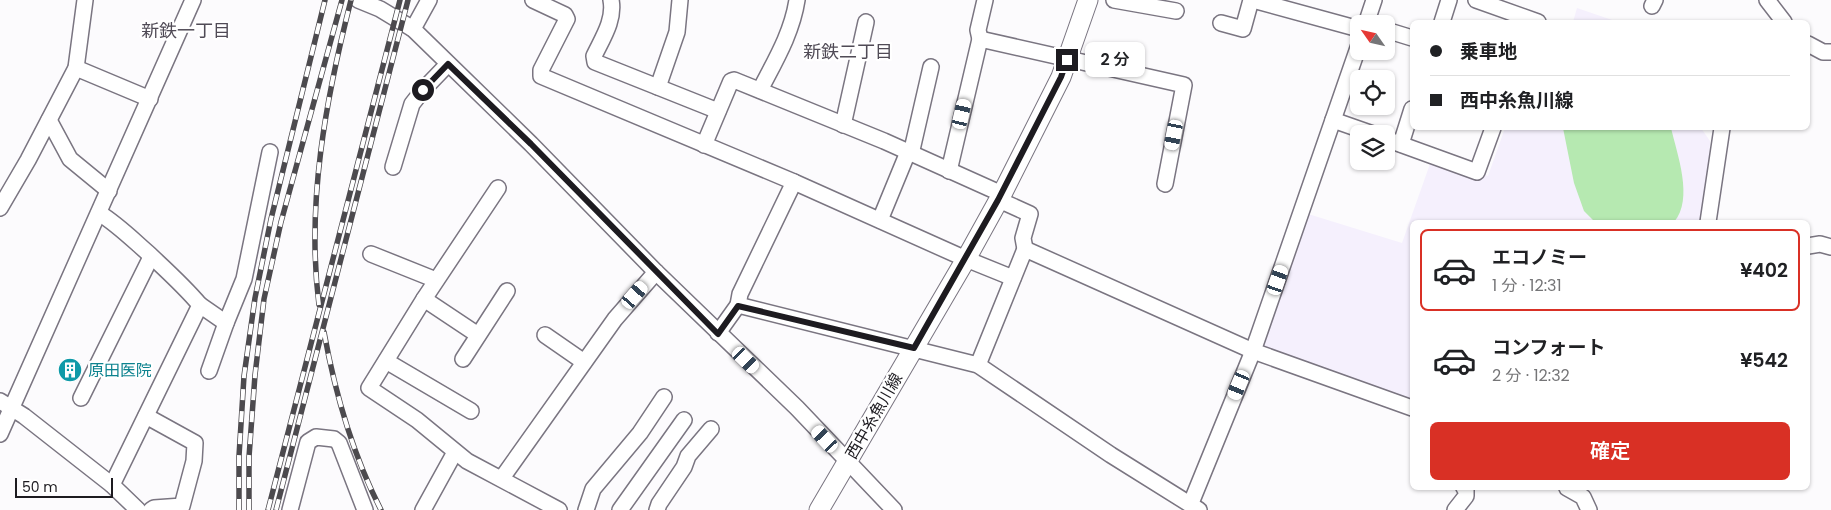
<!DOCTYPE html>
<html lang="ja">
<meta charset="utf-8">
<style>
:root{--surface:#fff;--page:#f2f2f2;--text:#202124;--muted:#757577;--line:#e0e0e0;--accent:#d93025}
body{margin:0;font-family:Poppins,"Noto Sans JP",sans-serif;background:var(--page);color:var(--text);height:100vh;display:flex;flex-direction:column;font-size:19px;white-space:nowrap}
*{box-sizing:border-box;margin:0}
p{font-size:16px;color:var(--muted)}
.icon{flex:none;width:28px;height:28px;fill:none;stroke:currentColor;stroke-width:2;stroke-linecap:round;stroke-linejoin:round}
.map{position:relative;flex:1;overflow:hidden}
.sheet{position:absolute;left:1410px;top:220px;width:400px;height:270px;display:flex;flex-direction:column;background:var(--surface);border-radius:8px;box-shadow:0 1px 4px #0004}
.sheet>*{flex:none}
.hud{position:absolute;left:1410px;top:20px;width:400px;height:110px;border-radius:8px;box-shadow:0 1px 4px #0004;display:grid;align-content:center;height:110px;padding:0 20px;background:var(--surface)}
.needle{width:32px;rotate:304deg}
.buttons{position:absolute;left:1350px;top:15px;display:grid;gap:10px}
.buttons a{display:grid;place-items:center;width:45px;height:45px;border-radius:8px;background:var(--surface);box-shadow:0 1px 4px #0004;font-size:25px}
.scale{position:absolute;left:15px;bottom:12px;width:98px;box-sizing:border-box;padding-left:5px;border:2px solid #1d1b20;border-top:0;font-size:14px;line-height:18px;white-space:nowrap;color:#1d1b20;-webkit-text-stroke:4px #fff;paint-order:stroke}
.end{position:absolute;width:22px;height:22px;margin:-11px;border:6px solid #1d1b20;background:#fff;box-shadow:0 0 0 2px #fff}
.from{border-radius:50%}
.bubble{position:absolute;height:35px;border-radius:8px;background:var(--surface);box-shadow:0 1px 4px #0004;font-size:16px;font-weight:600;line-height:35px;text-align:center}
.car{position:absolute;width:15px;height:30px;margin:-15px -8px;border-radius:6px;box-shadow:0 0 4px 1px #0007;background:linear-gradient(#fff 24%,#345 0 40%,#fff 0 76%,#345 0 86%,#fff 0)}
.hud b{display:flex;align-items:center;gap:18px;height:48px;font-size:19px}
.hud b+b{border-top:1px solid var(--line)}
.hud i{width:12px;height:12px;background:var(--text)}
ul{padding:9px 0 0;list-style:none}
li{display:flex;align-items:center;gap:15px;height:82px;margin:0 10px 8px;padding:0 10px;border:2px solid transparent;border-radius:8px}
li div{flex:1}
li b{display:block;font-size:19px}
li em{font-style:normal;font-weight:600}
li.selected{border-color:var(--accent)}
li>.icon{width:45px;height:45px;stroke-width:1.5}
.cta{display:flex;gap:10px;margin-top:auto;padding:10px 20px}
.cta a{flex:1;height:58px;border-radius:8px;background:var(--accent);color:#fff;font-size:20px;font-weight:600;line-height:58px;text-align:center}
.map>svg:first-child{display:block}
.built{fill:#f5f0fd}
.green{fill:#b6e9b1}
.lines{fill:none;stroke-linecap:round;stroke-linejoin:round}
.minor-casing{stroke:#7a7581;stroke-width:18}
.major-casing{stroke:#7a7581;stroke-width:21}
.minor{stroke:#fff;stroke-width:15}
.major{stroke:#fff;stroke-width:19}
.rail-casing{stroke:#4c4a4e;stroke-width:5.5}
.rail{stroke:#fff;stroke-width:4;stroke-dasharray:11;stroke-linecap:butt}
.route{stroke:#1d1b20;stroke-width:6}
.labels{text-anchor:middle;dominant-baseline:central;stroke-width:4.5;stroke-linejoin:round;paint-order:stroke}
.culture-label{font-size:16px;fill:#0d838f;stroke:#fff;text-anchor:start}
.street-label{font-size:16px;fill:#1d1b20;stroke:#fff}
.neighbourhood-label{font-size:18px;fill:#504b56;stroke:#fff}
</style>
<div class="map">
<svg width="1831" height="510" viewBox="0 0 1831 510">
<rect width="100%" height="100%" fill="#fcfbfd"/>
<!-- built -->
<g class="built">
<polygon points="1577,8 1618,22 1573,22"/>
<polygon points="1505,128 1701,128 1710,141 1709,182 1703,222 1412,222 1412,401 1358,380 1269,352 1262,342 1305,213 1402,243 1431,161 1434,158 1488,176"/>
</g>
<!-- green -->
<path class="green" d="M 1563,128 L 1671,128 C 1677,154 1694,199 1674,222 L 1595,222 L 1584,211 L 1574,183 Z"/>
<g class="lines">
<!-- minor casing -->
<g class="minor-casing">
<g id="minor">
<polyline points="358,0 380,9 413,29 531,144 656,272 797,408 894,510"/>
<polyline points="533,0 565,15 567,19 541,70 541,76 794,182 966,259 1013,278"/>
<path d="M 611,0 C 615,20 602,39 594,56 L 595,62 L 718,111"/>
<polyline points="1114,0 1176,11"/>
<polyline points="1253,0 1359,29"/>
<polyline points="1476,0 1538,22"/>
<polyline points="1767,0 1784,22"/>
<polyline points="1652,6 1655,0"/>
<polyline points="1442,22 1449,0"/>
<polyline points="1221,23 1243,29 1251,0"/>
<polyline points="1366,24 1374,0"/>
<polyline points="413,29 429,0"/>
<polyline points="1386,30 1412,38"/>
<polyline points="980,39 978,30 985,0"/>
<polyline points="1808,44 1823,52 1831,52"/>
<polyline points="76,68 150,99"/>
<polyline points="658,87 677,32 680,0"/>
<path d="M 760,90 C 775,61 792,33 797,0"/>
<polyline points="49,120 70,159 109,191"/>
<polyline points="1333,120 1373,134"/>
<polyline points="843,125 866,22"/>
<polyline points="1386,139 1477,172 1493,128"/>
<polyline points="1401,144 1412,109"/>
<polyline points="704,145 731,81 734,80 884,141 1002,194"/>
<polyline points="911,154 931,67"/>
<polyline points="393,167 412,104 423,90 448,64"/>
<polyline points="949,171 980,39 1184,85 1165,184"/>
<polyline points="498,188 424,299 369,388 417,420 467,461 559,510"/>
<polyline points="999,200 1030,214 1023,238 1025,249"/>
<polyline points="0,208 28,160 76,68 85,0"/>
<path d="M 99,213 C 117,224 132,239 148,253 C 166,270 184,286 200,305 L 112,485"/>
<polyline points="880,220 908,152"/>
<polyline points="1708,222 1722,128"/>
<polyline points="1808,246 1820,244 1831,247"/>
<polyline points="371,254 436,280"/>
<polyline points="424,299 478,335"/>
<polyline points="200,305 226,323"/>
<polyline points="738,305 978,365 1111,455 1199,510"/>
<polyline points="718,333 738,305 740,294 794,182"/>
<polyline points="545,335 584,362"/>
<polyline points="463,359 507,291"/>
<polyline points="386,361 471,411"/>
<polyline points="978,365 1025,249 1253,351 1412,408"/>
<polyline points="209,371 226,323 244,279 270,152"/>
<polyline points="81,398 151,257"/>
<polyline points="0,401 24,416 112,485 138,510"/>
<polyline points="146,416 195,443 194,461 182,506 154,508 151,510"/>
<polyline points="0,434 193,0"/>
<polyline points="502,478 615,319 656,272"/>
<polyline points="1567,488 1583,497 1589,510"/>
<polyline points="1191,503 1253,351 1359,45"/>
<polyline points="290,510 308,442 316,437 334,439 339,443 365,510"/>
<polyline points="423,510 455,452"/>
<polyline points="586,510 593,489 640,433 664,397"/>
<polyline points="620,510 684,420"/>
<polyline points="657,510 659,504 684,467 688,456 711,429"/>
<polyline points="1455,510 1466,496 1466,489 1464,488"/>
</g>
</g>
<!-- major casing -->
<g class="major-casing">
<polyline id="major" points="819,510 966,259 1002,194 1061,77 1088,0"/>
</g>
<!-- minor -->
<use href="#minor" class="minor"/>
<!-- major -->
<use href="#major" class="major"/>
<!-- rail casing -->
<g class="rail-casing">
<g id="rail">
<path d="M 319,305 C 306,204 326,98 351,0"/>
<path d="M 324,332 C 335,393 353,455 381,510"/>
<polyline points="239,510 239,456 244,376 255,298 271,219 325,0"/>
<polyline points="249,510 249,457 255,375 264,299 281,222 342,0"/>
<polyline points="268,510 400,0"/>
<polyline points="276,510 408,0"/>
</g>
</g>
<!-- rail -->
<use href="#rail" class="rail"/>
</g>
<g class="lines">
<!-- route -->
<polyline class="route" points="423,90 448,64 531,144 718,334 738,306 914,348 998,200 1061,77 1067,60"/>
</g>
<!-- icons -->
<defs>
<g id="building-disc" transform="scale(1.25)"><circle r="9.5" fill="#0f9aa8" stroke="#fff"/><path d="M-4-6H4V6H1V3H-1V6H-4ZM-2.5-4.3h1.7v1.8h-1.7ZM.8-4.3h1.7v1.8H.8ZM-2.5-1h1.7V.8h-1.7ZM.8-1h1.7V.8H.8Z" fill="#fff"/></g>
</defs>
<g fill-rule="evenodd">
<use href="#building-disc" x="70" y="370"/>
</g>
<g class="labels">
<!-- culture labels -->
<g class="culture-label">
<text x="88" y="370">原田医院</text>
</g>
<!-- street labels -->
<g class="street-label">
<text transform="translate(874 416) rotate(-60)">西中糸魚川線</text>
</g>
<!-- neighbourhood labels -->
<g class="neighbourhood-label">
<text x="186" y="30">新鉄一丁目</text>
<text x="848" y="51">新鉄二丁目</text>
</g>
</g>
</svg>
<div class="buttons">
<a><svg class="needle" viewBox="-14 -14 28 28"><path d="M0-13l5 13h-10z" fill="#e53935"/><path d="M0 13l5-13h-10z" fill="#757577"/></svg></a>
<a><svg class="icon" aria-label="locate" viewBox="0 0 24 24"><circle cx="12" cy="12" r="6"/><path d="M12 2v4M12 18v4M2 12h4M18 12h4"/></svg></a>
<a><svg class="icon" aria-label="layers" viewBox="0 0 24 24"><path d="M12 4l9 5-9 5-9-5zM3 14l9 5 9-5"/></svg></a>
</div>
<div class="scale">50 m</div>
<i class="end from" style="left:423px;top:90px"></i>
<i class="end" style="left:1067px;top:60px"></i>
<div class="bubble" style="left:1085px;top:42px;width:60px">2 分</div>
<i class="car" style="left:962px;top:114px;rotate:13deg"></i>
<i class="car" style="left:1174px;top:135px;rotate:191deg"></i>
<i class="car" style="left:1278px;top:280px;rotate:19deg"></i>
<i class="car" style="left:635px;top:295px;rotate:41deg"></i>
<i class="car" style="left:746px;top:360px;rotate:134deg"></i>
<i class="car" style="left:1239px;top:385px;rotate:203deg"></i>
<i class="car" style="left:825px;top:439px;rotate:317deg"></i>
<div class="hud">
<b><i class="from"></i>乗車地</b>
<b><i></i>西中糸魚川線</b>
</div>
<section class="sheet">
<ul>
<li class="selected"><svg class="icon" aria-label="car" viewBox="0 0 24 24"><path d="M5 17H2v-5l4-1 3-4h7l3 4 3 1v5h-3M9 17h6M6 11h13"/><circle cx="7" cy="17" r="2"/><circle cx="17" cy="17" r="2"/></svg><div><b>エコノミー</b><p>1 分 · 12:31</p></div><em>¥402</em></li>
<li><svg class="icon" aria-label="car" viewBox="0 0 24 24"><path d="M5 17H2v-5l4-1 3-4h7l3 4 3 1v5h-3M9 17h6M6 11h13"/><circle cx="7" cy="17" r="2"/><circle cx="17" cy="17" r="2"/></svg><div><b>コンフォート</b><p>2 分 · 12:32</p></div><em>¥542</em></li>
</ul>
<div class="cta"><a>確定</a></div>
</section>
</div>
